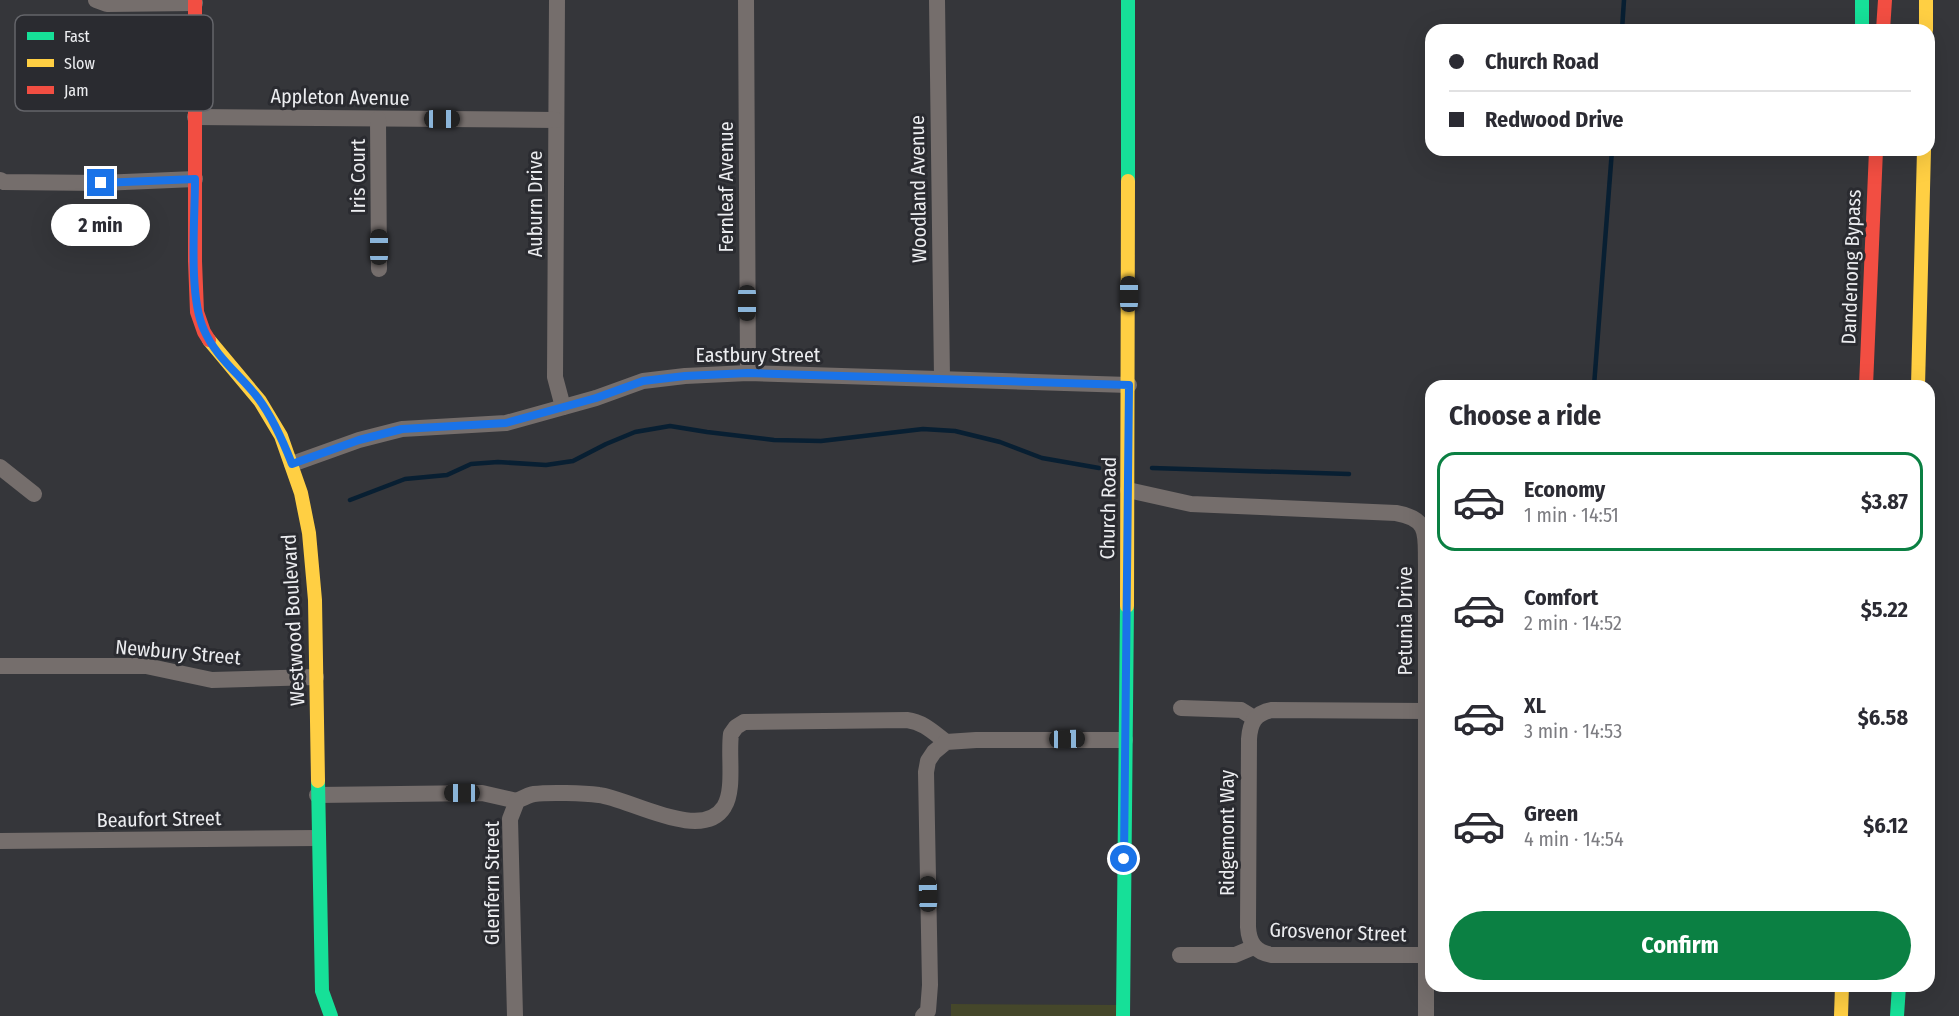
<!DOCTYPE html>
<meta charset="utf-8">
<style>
:root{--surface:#fff;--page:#f2f2f3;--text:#2b2b33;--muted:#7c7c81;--line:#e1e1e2;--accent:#0b8043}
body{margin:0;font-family:"Fira Sans Condensed",sans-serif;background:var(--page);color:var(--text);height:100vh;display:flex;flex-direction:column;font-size:22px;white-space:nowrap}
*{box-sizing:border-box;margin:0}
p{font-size:20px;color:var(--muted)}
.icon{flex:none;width:33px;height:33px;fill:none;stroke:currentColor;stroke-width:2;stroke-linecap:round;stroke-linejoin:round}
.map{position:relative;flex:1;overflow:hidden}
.side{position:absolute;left:1425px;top:380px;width:510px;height:612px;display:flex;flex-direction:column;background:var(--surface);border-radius:18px;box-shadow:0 6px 24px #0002}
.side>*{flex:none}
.guide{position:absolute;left:1425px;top:24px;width:510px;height:132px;border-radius:18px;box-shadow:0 6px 24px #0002;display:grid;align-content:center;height:132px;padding:0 24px;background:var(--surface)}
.end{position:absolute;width:27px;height:27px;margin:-14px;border:8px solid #1a73e8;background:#fff;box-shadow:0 0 0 3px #fff}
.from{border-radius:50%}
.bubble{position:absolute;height:42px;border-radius:21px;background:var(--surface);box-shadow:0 6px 24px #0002;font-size:20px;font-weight:700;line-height:42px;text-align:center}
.car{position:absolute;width:18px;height:36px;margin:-18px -9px;border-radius:8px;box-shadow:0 0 4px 2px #0007;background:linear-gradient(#222 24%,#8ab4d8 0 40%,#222 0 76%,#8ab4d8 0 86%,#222 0)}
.guide b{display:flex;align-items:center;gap:21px;height:57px;font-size:22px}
.guide b+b{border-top:2px solid var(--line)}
.guide i{width:15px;height:15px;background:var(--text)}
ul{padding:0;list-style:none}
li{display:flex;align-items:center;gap:18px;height:99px;margin:0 12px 9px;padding:0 12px;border:3px solid transparent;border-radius:18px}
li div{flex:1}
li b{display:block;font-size:22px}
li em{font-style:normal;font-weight:700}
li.active{border-color:var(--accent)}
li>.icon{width:54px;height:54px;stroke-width:1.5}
h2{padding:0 24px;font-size:27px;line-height:72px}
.button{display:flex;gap:12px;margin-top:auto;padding:12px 24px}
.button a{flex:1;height:69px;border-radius:36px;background:var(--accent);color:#fff;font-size:24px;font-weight:700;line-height:69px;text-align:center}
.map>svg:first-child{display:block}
.green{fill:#45472a}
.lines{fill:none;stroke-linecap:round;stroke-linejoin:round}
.stream{stroke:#081f32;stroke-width:4.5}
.street{stroke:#756e6c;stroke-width:16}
.fast{stroke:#16e098;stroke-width:14}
.slow{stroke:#ffcf43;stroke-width:14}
.jam{stroke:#f24e42;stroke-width:14}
.route{stroke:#1a73e8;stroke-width:8}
.labels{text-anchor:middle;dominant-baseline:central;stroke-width:6;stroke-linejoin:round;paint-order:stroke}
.street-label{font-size:20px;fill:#ecedf0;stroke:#2a2b30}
.key{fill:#2a2b30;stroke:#64656a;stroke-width:1.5}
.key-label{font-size:16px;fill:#ecedf0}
</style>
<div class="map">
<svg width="1959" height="1016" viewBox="0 0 1959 1016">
<rect width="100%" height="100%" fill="#35363a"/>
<!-- green -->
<polygon class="green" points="951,1004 1121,1005 1120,1016 951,1016"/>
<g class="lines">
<!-- stream -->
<g class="stream">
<polyline points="1622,30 1624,0"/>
<polyline points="1594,386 1612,150"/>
<polyline points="1152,468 1349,474"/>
<polyline points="350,500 405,479 447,475 471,464 498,462 546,465 573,461 606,444 635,432 670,426 707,432 774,440 821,441 923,429 955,431 1000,442 1042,458 1099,468"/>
</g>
<!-- street -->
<g class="street">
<polyline points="96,0 107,4 195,3"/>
<polyline points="557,0 555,377 563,407"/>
<polyline points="746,0 748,373"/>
<polyline points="937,0 942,378"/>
<polyline points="195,117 556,120"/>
<polyline points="378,119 379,269"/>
<polyline points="0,180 4,182 101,183 195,179"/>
<polyline points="292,464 359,440 402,429 506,423 596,398 643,381 685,376 748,373 1129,385"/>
<polyline points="0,467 34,494"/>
<path d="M 1128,490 L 1191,504 L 1396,513 C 1431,519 1425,536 1426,565 L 1426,1016"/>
<polyline points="0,666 146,666 212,680 316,677"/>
<polyline points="1181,708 1241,710 1254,718"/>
<polyline points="317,795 482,793 517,801"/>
<polyline points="0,841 318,838"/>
<polyline points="1180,955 1235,955 1254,947"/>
<path d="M 1426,955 L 1272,955 C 1255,952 1249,943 1248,927 L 1249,739 C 1250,723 1255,713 1272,710 L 1426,711"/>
<path d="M 515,1016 L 510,819 L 517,801 C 523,798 528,795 534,794 C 548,792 584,793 599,795 C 628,798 702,843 724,807 C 735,790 728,755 731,734 L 736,727 L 744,722 L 907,720 C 923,722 933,732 946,742"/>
<polyline points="923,1016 928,1011 930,985 926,772 928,761 934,752 946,742 976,740 1125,740"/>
</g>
<!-- fast -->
<g class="fast">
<polyline points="1128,0 1128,181"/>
<polyline points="1862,0 1862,30"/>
<polyline points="318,781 322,991 331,1016"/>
<polyline points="1123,1016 1127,606"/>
<polyline points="1897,1016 1899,986"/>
</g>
<!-- slow -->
<g class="slow">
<polyline points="1926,0 1926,30"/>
<polyline points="209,340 260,401 281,436 301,493 309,533 315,600 318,781"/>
<polyline points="1918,386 1924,150"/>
<polyline points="1127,606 1128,181"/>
<polyline points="1841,1016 1842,986"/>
</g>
<!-- jam -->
<g class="jam">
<polyline points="195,0 195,261 197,312 204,332 209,340"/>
<polyline points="1883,30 1885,0"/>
<polyline points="1866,386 1876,150"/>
</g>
</g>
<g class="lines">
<!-- route -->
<path class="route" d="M 101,183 L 195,179 C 195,219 188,296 204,330 C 215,356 241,376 258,398 C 273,418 283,441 292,464 L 359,440 L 402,429 L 506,423 L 596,398 L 643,381 L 685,376 L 748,373 L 1129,385 L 1124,859"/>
</g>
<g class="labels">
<!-- street labels -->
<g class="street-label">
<text transform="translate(340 97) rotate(1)">Appleton Avenue</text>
<text transform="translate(358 176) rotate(-90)">Iris Court</text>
<text transform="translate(726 187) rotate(-90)">Fernleaf Avenue</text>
<text transform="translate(918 189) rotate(-91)">Woodland Avenue</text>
<text transform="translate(535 204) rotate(-90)">Auburn Drive</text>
<text transform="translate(1851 267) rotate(-88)">Dandenong Bypass</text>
<text x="758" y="355">Eastbury Street</text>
<text transform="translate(1108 508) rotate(-89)">Church Road</text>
<text transform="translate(293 620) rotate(-93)">Westwood Boulevard</text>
<text transform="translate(1405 621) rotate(-90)">Petunia Drive</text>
<text transform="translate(178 652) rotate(5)">Newbury Street</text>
<text transform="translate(159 819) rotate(-1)">Beaufort Street</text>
<text transform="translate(1227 833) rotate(-90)">Ridgemont Way</text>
<text transform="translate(492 883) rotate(-90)">Glenfern Street</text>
<text transform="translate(1338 932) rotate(2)">Grosvenor Street</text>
</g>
</g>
<!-- legend -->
<rect x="15" y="15" width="198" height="96" rx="9" class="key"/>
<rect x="27" y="32" width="27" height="8" fill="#16e098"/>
<rect x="27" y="59" width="27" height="8" fill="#ffcf43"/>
<rect x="27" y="86" width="27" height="8" fill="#f24e42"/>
<g class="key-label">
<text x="64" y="42">Fast</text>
<text x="64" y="69">Slow</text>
<text x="64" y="96">Jam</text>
</g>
</svg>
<i class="end from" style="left:1124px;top:859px"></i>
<i class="end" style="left:101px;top:183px"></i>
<div class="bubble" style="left:51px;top:204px;width:99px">2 min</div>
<i class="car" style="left:442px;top:119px;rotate:90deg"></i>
<i class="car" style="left:379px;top:247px;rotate:0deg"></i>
<i class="car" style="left:1129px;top:294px;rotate:0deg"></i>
<i class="car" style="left:747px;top:303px;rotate:180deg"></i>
<i class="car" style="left:1067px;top:739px;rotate:89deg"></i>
<i class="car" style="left:462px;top:793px;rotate:270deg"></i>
<i class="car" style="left:928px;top:894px;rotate:359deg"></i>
<div class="guide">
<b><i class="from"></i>Church Road</b>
<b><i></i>Redwood Drive</b>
</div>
<section class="side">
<h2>Choose a ride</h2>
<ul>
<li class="active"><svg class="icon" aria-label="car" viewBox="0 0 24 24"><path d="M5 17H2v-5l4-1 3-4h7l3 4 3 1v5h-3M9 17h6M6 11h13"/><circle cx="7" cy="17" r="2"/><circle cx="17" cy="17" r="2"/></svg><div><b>Economy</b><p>1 min · 14:51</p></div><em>$3.87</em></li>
<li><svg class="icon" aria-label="car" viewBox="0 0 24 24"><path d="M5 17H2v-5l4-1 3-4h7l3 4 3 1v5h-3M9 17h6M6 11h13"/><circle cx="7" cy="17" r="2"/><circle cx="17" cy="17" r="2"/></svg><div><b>Comfort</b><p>2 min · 14:52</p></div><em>$5.22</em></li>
<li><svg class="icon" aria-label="car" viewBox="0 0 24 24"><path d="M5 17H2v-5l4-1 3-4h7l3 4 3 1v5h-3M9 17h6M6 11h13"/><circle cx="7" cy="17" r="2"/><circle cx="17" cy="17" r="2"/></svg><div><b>XL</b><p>3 min · 14:53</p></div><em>$6.58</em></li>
<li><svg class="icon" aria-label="car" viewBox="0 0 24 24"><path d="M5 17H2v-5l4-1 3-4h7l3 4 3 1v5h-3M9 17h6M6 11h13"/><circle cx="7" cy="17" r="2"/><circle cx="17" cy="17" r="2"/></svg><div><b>Green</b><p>4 min · 14:54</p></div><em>$6.12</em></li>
</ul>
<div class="button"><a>Confirm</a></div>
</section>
</div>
